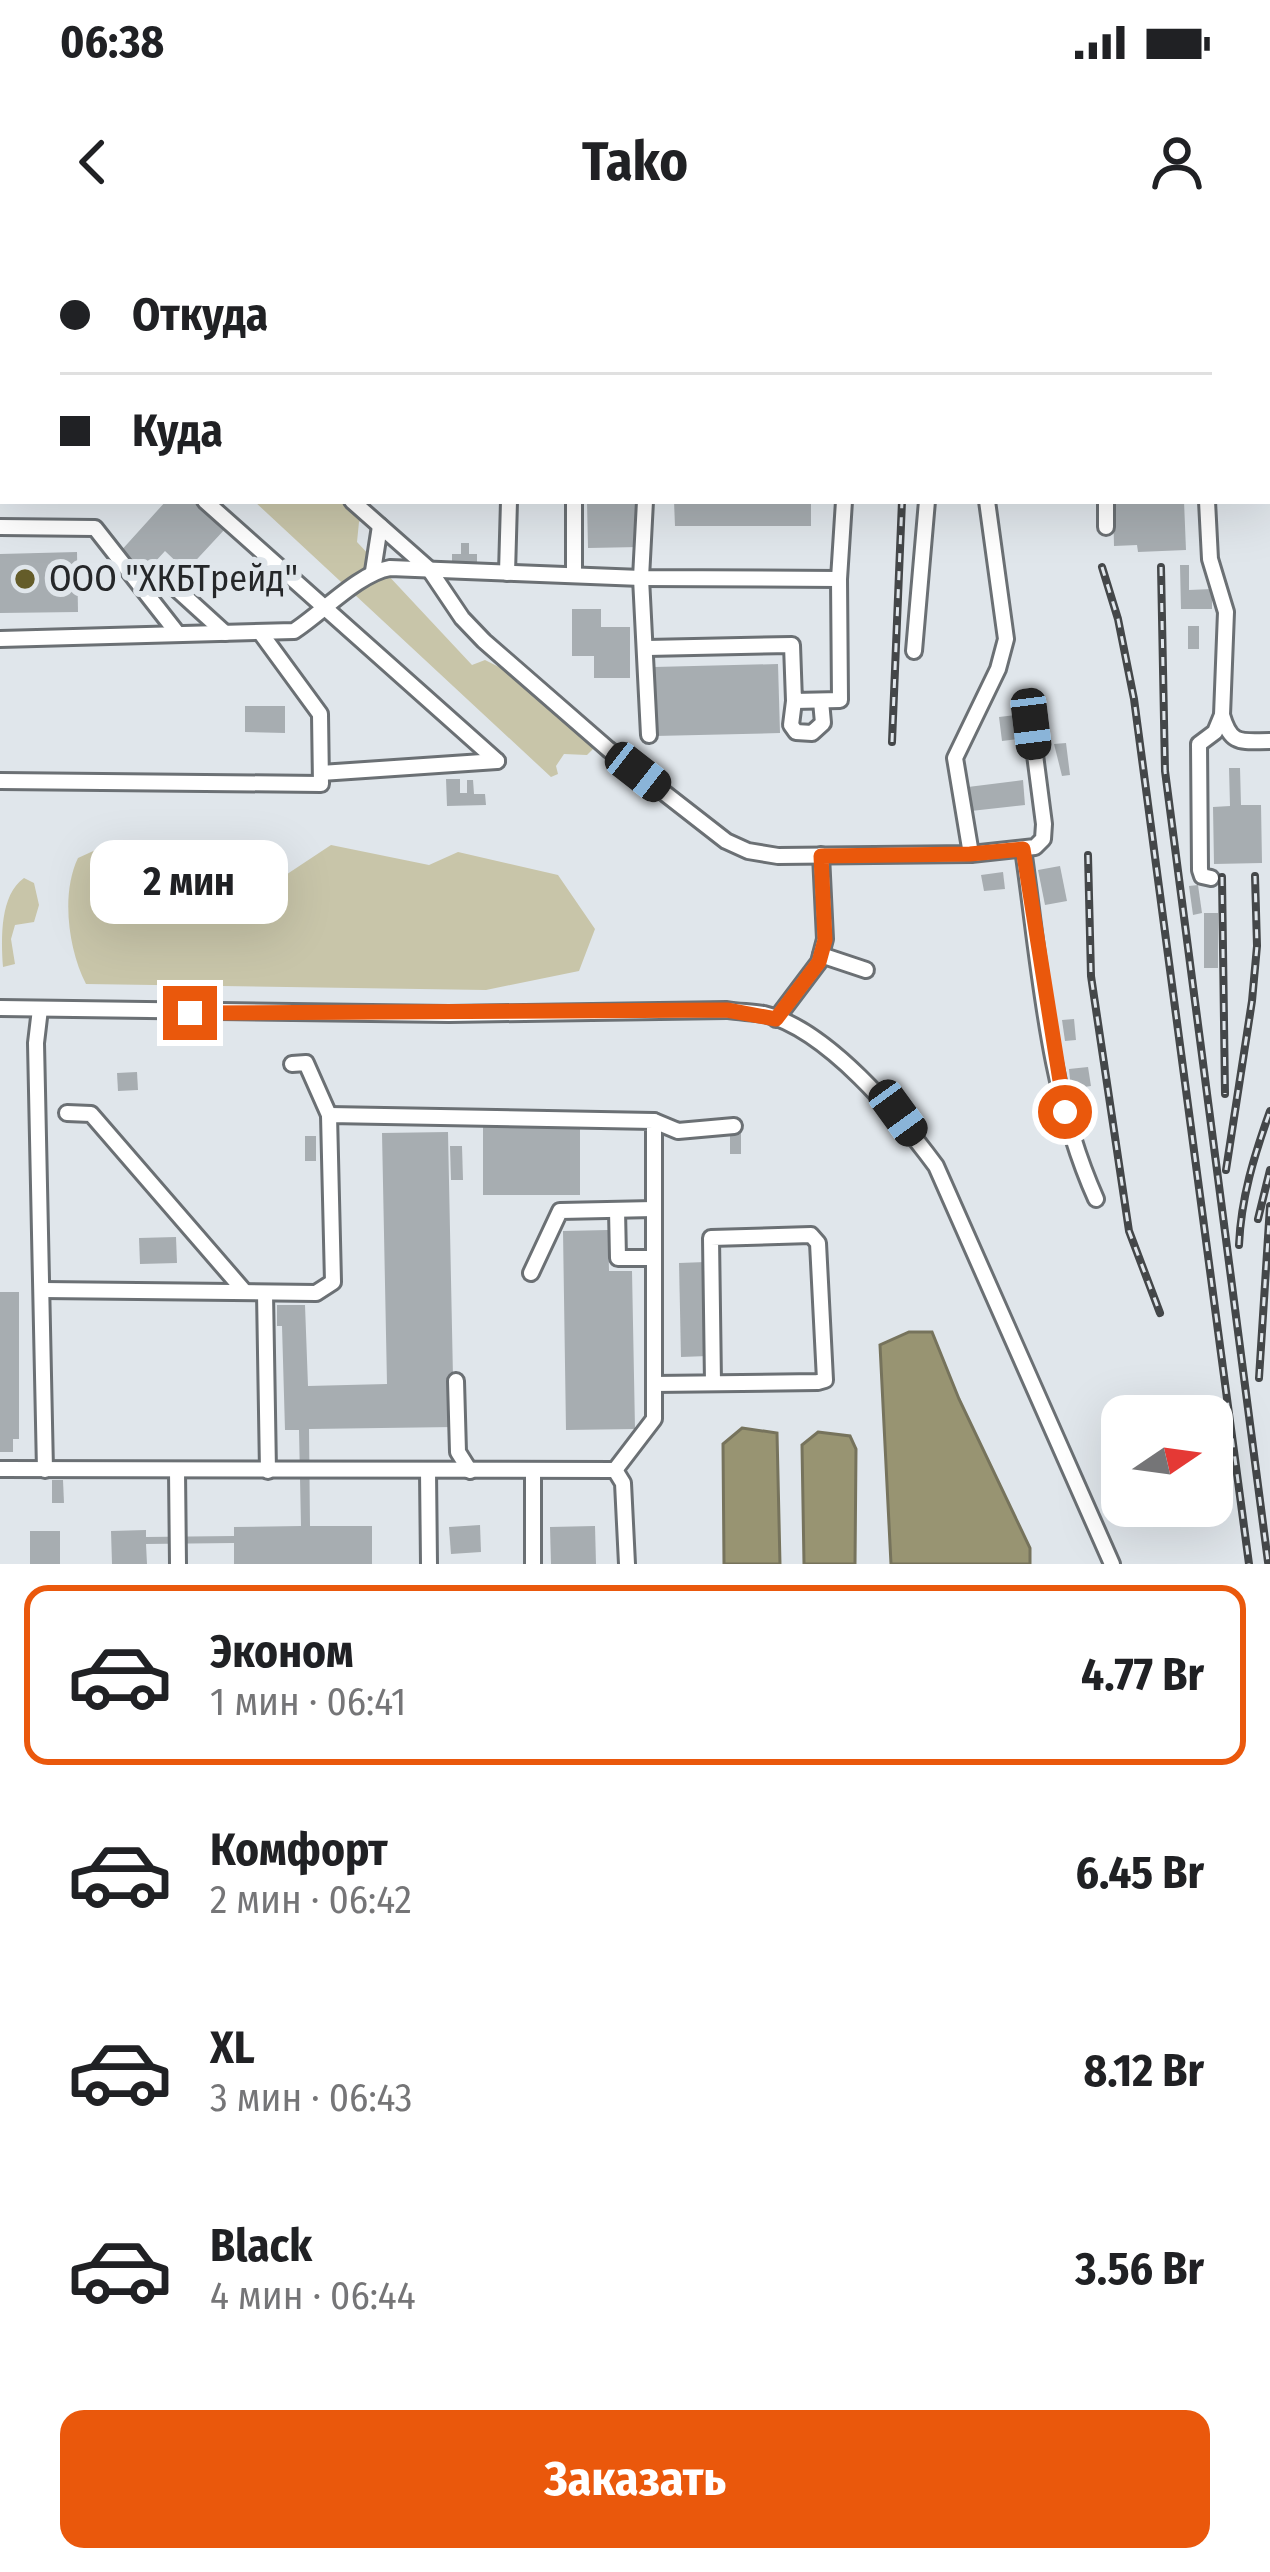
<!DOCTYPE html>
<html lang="ru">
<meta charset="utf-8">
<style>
:root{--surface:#fff;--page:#f2f2f2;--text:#202124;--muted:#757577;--line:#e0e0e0;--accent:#ea580c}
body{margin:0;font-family:"Fira Sans Condensed",sans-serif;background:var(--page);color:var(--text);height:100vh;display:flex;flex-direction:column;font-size:45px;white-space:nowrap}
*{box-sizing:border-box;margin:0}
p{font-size:39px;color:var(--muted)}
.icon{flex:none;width:66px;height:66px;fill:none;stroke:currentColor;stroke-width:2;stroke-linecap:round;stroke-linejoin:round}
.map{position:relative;height:1324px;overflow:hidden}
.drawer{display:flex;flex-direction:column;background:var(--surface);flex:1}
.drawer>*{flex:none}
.banner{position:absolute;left:0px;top:0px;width:1272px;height:264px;box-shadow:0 12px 48px #0002;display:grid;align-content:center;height:264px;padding:0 60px;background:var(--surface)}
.needle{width:78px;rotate:77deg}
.fabs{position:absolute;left:1101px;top:1155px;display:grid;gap:24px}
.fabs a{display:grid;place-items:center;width:132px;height:132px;border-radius:24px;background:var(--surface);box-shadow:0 12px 48px #0002;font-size:60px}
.end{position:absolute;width:54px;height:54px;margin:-27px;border:15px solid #ea580c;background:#fff;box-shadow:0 0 0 6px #fff}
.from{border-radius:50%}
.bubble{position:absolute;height:84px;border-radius:24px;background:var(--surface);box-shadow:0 12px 48px #0002;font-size:39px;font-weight:700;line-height:84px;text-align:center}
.car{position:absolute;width:36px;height:72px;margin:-36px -18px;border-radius:15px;box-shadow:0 0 9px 3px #0007;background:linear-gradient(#222 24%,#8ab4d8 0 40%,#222 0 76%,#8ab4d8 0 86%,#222 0)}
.banner b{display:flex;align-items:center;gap:42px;height:114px;font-size:45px}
.banner b+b{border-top:3px solid var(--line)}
.banner i{width:30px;height:30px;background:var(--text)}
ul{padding:21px 0 0;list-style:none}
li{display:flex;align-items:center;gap:36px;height:180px;margin:0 24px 18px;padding:0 36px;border:6px solid transparent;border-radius:24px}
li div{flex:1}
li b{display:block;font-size:45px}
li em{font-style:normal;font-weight:700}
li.current{border-color:var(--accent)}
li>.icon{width:108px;height:108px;stroke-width:1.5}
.primary-button{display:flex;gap:24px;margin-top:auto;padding:24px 60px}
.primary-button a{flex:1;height:138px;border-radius:24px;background:var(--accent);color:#fff;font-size:48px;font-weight:700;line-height:138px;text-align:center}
.status{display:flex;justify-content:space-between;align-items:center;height:84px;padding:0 60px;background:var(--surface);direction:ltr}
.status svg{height:33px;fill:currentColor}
header{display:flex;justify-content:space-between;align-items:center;height:156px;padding:0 60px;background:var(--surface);font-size:54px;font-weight:700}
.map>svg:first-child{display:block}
.green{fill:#c8c5a9}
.water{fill:#989472;stroke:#76735c;stroke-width:3}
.building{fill:#a7adb1}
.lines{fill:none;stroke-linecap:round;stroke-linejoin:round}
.minor-casing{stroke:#6b7074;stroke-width:20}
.minor{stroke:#fff;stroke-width:14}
.rail-casing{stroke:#444749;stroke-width:8}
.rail{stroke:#e0e6eb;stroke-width:3;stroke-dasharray:9;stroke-linecap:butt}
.route{stroke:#ea580c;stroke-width:15}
.poi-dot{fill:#645c29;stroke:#e0e6eb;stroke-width:4.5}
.labels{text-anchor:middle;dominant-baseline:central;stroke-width:12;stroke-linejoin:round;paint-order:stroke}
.poi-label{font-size:36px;fill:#252729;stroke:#e0e6eb;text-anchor:start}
</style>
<div class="status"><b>06:38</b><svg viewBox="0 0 49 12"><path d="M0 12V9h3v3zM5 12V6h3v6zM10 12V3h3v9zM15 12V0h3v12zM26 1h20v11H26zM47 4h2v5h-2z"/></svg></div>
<header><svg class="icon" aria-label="back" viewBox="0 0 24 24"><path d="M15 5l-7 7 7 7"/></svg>Tako<svg class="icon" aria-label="person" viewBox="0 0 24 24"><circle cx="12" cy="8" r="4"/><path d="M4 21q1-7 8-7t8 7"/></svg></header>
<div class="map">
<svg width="1270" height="1324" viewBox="0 0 1270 1324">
<rect width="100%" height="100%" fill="#e0e6eb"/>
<!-- green -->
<g class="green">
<polygon points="254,261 364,261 373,268 359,282 357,302 472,425 485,420 519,437 595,507 587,515 564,514 556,526 558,534 551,537"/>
<path d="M 331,605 L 429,625 L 458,612 L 558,635 L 595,689 L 579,731 L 486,750 L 86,744 C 68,709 61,653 78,618 L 102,607 L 161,627 L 239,666 Z"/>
<path d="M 24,638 L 34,643 L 39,665 L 34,682 L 15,685 L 11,699 L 15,724 L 3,727 C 1,697 0,655 24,638 Z"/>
</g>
<!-- water -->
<g class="water">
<polygon points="909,1092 932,1092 959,1159 1030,1308 1030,1324 891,1324 880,1105"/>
<polygon points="742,1188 777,1193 780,1324 724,1324 723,1204"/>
<polygon points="818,1192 850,1196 856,1209 855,1324 804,1324 802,1205"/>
</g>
<!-- building -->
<g class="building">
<polygon points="166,261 194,261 225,289 186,331 165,311 143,335 119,313"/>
<polygon points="587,261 638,261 639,307 588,308"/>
<polygon points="674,261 811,261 811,286 675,286"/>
<polygon points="1113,261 1184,261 1186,310 1138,312 1137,305 1114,306"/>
<polygon points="461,303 469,303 469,314 477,314 477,323 452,324 452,314 461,314"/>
<polygon points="77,312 78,372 0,373 0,314"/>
<polygon points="1180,325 1189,325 1189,350 1212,349 1212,369 1181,369"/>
<polygon points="572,369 601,369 601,387 630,387 630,438 594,438 594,416 572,416"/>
<rect x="1188" y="386" width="11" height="23"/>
<polygon points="778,424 780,493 655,496 654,427"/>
<polygon points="245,466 285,466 285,493 245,492"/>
<polygon points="1023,474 1026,498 1002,501 999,477"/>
<polygon points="1066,503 1070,535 1062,536 1054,504"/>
<polygon points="1229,528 1240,528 1241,565 1261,565 1262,623 1214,624 1213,567 1230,566"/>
<polygon points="446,539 460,539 460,553 467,553 467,540 473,540 474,554 485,554 486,565 447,566"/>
<polygon points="1023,540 1025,565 971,571 968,547"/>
<polygon points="1060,626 1067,661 1045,665 1038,630"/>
<polygon points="1003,632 1005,649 984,651 981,635"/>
<polygon points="1198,645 1202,673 1193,675 1189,646"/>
<rect x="1204" y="673" width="14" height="55"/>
<polygon points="1074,779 1076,800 1065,801 1062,780"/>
<polygon points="1088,827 1091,846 1071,849 1069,829"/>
<polygon points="137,832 138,850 118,851 117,833"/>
<polygon points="580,885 580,955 483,955 483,886"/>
<rect x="730" y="890" width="11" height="24"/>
<polygon points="448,892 454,1187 309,1189 310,1286 372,1286 372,1324 234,1324 234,1303 146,1304 147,1324 112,1324 111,1291 146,1290 146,1297 234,1296 234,1287 301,1286 299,1190 285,1190 282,1086 277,1086 277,1065 305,1065 308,1146 387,1144 382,893"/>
<rect x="305" y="896" width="11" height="25"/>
<polygon points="450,906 462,906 463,940 451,940"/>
<polygon points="608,990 609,1031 632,1031 635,1189 566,1190 563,991"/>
<polygon points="176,997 177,1023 140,1024 139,998"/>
<polygon points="706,1022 708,1116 681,1117 679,1023"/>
<polygon points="0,1052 19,1052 19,1199 13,1199 13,1212 0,1212"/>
<polygon points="52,1240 63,1240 64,1263 52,1263"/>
<polygon points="480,1285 481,1312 451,1314 449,1287"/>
<polygon points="595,1286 596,1324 551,1324 550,1287"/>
<rect x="30" y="1291" width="30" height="33"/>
</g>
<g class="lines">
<!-- minor casing -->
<g class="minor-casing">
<g id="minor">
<polyline points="54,0 58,3"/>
<polyline points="95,0 100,3"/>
<polyline points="130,0 130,3"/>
<polyline points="191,0 191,3"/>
<polyline points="429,0 429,3"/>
<polyline points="573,0 573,3"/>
<polyline points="867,0 867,3"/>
<polyline points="1076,0 1076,3"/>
<polyline points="1218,0 1218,3"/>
<polyline points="268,3 269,0"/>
<polyline points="702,3 702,0"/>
<polyline points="0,90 3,92"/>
<polyline points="1269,90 1270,90"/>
<polyline points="205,261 497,521"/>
<polyline points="352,261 429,329 462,378 484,401 608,509 726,601 748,611 778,616 971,614 1035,607 1043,599 1044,584 1031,484"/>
<polyline points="574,261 574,335"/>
<polyline points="645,261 641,338 649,495"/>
<polyline points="1207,261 1210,319 1226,372 1222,475 1215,492 1199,504 1200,630 1202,636 1211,638"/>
<polyline points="0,287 95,288 178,394"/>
<polyline points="1106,287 1106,261"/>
<polyline points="373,331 380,286"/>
<polyline points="159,333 225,393"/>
<polyline points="507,333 509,261"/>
<path d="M 0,399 L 294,391 C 322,373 359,333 390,328 L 641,338 L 839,339 L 844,261"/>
<polyline points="647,408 792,405 794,461 840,460 839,339"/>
<polyline points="914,411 927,261"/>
<polyline points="794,461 791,485 796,492 812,493 823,483 821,461"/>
<path d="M 1222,475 C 1231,506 1241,501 1270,501"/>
<polyline points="321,533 497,521"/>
<polyline points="0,541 321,544 320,474 260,392"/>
<path d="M 1023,609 C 1040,726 1047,850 1096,959"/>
<polyline points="971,614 955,518 998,429 1006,399 987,261"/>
<polyline points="821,715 866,730"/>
<path d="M 0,768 L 449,774 L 727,770 C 739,772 752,772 764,774 C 827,789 899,876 936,926 L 1112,1324"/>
<polyline points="40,769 36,803 45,1230"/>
<polyline points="776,779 819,722 825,699 821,615"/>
<polyline points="292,824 306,823 329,875"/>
<polyline points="67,873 91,874 245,1052"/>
<polyline points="654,881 678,891 734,886"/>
<polyline points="617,970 618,1018 654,1018"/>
<polyline points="531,1033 560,971 654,969"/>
<polyline points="265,1053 268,1231"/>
<polyline points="456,1141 458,1212 470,1231"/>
<polyline points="654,1144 818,1142 825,1140 818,1003 811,995 711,998 713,1143"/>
<polyline points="0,1229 615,1230 654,1179 654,881 329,875 333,1042 316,1053 43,1050"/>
<polyline points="615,1230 623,1243 627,1324"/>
<polyline points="177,1231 178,1324"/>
<polyline points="428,1231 429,1324"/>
<polyline points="533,1324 533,1231"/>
</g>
</g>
<!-- minor -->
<use href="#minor" class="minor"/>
<!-- rail casing -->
<g class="rail-casing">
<g id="rail">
<polyline points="773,0 773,3"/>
<polyline points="802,0 802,3"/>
<polyline points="900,0 900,3"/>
<polyline points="1014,0 1015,3"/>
<polyline points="1047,0 1047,3"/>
<polyline points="1102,327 1118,379 1134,459 1249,1324"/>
<polyline points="1161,327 1165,531 1268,1322"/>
<polyline points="892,502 902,261"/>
<polyline points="1088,615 1091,736 1129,991 1160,1073"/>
<polyline points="1222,637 1225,854"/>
<polyline points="1226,930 1252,761 1257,706 1255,636"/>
<polyline points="1258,979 1270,930"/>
<path d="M 1239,1005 C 1241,958 1254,916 1270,871"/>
<polyline points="1259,1138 1270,966"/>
</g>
</g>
<!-- rail -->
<use href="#rail" class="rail"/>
</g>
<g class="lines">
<!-- route -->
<polyline class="route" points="190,773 727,770 776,779 819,722 825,700 821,616 970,614 1023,609 1065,872"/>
</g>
<!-- markers -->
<circle class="poi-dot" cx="25" cy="339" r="12"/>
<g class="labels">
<!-- poi labels -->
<g class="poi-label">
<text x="49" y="339">ООО "ХКБТрейд"</text>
</g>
</g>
</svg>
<div class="fabs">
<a><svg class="needle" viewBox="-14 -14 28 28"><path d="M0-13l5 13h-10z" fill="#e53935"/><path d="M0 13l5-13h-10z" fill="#757577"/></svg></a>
</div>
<i class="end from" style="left:1065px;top:872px"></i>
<i class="end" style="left:190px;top:773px"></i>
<div class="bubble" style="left:90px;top:600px;width:198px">2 мин</div>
<i class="car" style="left:1031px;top:484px;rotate:173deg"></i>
<i class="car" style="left:638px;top:532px;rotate:128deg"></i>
<i class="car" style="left:898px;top:873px;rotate:144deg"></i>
<div class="banner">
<b><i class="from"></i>Откуда</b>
<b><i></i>Куда</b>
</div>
</div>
<section class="drawer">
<ul>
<li class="current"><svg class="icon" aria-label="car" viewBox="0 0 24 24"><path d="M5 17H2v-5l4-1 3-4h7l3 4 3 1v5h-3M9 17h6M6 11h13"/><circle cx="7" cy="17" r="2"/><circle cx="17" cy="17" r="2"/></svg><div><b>Эконом</b><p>1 мин · 06:41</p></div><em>4.77 Br</em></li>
<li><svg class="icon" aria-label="car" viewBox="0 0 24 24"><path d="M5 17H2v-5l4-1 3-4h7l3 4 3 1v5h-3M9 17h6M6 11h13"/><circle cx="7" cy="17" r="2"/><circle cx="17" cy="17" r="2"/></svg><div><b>Комфорт</b><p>2 мин · 06:42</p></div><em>6.45 Br</em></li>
<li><svg class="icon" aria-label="car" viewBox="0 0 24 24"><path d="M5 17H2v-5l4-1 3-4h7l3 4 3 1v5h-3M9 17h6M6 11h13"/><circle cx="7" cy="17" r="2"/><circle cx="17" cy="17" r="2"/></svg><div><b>XL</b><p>3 мин · 06:43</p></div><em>8.12 Br</em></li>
<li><svg class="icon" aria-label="car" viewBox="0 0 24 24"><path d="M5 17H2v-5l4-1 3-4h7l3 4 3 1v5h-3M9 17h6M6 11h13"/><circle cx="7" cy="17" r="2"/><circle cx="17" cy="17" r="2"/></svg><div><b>Black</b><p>4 мин · 06:44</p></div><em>3.56 Br</em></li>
</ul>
<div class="primary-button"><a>Заказать</a></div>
</section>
